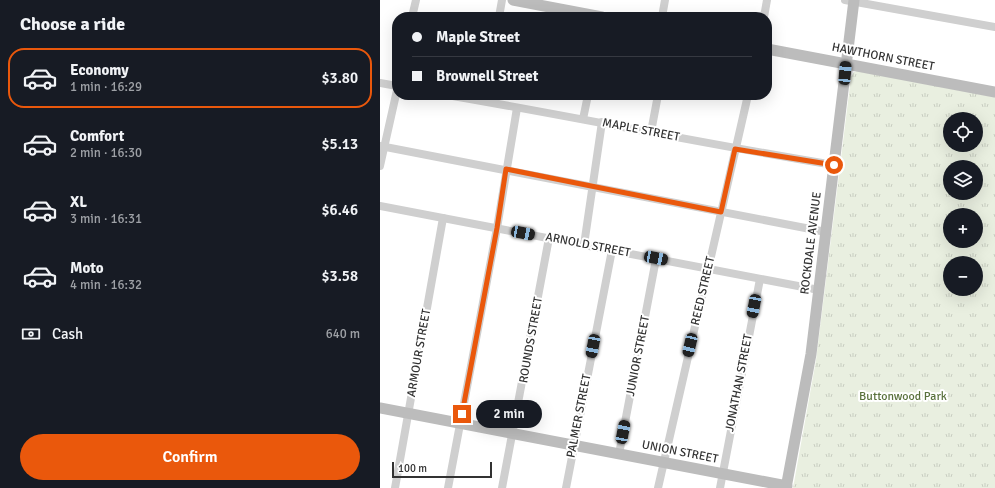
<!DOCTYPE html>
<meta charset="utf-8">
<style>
:root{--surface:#171b24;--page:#20242c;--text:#f1f3f6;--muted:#9ea1a6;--line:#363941;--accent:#ea580c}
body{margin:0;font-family:Signika,sans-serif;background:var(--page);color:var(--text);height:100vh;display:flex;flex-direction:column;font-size:15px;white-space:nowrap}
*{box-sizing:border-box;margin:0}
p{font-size:13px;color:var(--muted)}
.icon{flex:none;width:22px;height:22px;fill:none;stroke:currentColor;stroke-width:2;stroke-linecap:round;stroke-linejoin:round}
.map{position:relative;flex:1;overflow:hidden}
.details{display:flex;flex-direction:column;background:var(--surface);width:380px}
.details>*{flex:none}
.hud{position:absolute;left:12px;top:12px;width:380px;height:88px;border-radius:16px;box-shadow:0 4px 16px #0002;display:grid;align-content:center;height:88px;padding:0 20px;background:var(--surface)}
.tools{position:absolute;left:563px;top:112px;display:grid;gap:8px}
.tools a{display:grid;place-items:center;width:40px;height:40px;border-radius:50%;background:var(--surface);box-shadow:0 4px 16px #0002;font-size:20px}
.scale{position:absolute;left:12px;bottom:10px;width:100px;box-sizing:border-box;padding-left:4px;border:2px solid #323232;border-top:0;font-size:11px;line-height:14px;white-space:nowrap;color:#323232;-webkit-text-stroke:3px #fff;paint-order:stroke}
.end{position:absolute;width:18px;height:18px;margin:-9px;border:5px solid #ea580c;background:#fff;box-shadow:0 0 0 2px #fff}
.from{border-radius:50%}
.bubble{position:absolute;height:28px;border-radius:14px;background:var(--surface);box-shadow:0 4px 16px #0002;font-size:13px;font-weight:600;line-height:28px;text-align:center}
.car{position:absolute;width:12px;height:24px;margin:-12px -6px;border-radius:5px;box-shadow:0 0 3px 1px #0007;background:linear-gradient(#222 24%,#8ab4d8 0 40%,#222 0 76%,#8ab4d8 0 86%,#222 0)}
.hud b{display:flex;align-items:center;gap:14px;height:38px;font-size:15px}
.hud b+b{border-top:1px solid var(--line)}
.hud i{width:10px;height:10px;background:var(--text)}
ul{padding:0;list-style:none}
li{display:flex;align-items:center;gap:12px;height:60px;margin:0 8px 6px;padding:0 12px;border:2px solid transparent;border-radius:16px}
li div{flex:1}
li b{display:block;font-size:15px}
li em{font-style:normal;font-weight:600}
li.current{border-color:var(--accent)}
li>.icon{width:36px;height:36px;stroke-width:1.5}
h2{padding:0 20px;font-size:18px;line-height:48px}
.pay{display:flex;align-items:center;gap:10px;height:44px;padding:0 20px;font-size:15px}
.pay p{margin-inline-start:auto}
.action{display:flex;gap:8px;margin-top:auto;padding:8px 20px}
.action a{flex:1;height:46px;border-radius:24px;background:var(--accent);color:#fff;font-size:16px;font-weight:600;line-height:46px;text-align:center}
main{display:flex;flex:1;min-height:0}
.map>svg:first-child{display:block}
.park{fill:url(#park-tufts);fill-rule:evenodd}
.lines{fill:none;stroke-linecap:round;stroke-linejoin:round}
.minor{stroke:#cfcfcf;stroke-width:8}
.secondary{stroke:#bcbcbc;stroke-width:11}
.route{stroke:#ea580c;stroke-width:5}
.labels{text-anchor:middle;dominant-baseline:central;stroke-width:4;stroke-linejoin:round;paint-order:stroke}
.street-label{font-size:12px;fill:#323232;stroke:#fff}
.park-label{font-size:12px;fill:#59713c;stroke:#fff}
</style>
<main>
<section class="details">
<h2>Choose a ride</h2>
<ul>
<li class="current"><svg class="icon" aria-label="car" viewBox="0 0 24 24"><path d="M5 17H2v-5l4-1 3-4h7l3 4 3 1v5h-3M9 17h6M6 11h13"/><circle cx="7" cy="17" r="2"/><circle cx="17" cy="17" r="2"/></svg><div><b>Economy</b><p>1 min · 16:29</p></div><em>$3.80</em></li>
<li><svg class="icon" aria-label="car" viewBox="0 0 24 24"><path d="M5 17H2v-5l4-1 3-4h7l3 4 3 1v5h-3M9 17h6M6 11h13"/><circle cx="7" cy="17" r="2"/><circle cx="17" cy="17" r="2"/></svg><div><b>Comfort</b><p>2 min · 16:30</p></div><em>$5.13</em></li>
<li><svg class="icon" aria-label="car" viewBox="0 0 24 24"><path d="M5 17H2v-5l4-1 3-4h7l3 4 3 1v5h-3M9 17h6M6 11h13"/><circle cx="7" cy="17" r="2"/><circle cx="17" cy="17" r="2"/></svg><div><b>XL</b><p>3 min · 16:31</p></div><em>$6.46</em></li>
<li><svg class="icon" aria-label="car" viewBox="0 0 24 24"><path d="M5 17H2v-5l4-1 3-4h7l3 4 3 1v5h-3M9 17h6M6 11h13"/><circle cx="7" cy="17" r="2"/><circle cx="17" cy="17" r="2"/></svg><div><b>Moto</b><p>4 min · 16:32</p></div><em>$3.58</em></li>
</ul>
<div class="pay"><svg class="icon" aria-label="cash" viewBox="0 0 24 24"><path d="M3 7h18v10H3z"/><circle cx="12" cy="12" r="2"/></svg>Cash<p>640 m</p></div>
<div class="action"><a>Confirm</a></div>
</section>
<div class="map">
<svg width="615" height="488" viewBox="0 0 615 488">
<defs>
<pattern id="park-tufts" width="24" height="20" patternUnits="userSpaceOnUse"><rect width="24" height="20" fill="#e9efe0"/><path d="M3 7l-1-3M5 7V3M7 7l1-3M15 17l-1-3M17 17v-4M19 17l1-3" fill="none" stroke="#c8cdc1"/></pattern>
</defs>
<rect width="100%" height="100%" fill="#fff"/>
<!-- park -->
<path class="park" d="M 477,71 L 615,97 L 615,488 L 413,488 L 436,360 L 471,77 L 474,72 ZM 570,119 L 596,119 L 596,145 L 570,145 ZM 570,167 L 596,167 L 596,193 L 570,193 ZM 570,215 L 596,215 L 596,241 L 570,241 ZM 570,263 L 596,263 L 596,289 L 570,289 Z"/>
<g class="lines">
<!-- minor -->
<g class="minor">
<polyline points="465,0 615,27"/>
<polyline points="32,17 36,0"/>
<polyline points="119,17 122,0"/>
<polyline points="282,17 285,0"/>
<polyline points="384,17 387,0"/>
<polyline points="0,83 17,86"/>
<path d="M 67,95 C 196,117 325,144 454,165"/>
<polyline points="203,119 208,95"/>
<polyline points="271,132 278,95"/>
<polyline points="0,146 446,232"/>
<polyline points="0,166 17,90"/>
<polyline points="0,206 439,290"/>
<polyline points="204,245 222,122"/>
<polyline points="239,454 276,259"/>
<polyline points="15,488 63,218"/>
<polyline points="68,488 117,228 137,108"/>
<polyline points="122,488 169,238"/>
<polyline points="186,488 232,250"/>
<polyline points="278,488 368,95"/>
<polyline points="340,488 380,279"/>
</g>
<!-- secondary -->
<g class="secondary">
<polyline points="133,0 222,17"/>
<polyline points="387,49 615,92"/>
<polyline points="0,408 407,486"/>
<polyline points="406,488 431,354 474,0"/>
</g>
</g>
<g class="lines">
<!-- route -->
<polyline class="route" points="82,414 117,228 126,169 341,212 355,149 454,165"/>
</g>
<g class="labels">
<!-- street labels -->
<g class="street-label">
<text transform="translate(503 57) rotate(11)">HAWTHORN STREET</text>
<text transform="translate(261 130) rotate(11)">MAPLE STREET</text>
<text transform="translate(431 243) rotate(-83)">ROCKDALE AVENUE</text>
<text transform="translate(208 245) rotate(11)">ARNOLD STREET</text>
<text transform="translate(323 291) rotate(-77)">REED STREET</text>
<text transform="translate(151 340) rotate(-80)">ROUNDS STREET</text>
<text transform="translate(39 353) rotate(-80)">ARMOUR STREET</text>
<text transform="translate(258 356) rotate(-79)">JUNIOR STREET</text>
<text transform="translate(359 383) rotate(-79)">JONATHAN STREET</text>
<text transform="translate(199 416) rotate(-79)">PALMER STREET</text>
<text transform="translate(300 452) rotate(11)">UNION STREET</text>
</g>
<!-- park labels -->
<g class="park-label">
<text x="523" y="396">Buttonwood Park</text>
</g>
</g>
</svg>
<div class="tools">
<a><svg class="icon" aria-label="locate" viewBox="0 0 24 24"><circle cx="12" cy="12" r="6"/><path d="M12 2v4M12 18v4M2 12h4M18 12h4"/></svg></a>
<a><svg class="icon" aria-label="layers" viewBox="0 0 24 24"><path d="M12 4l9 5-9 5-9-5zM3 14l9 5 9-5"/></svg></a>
<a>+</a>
<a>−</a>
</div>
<div class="scale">100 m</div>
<i class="end from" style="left:454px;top:165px"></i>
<i class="end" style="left:82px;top:414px"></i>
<div class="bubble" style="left:96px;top:400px;width:66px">2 min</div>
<i class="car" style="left:465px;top:73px;rotate:5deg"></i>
<i class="car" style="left:143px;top:233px;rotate:101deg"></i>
<i class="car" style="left:276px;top:258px;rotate:101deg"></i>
<i class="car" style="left:374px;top:306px;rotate:191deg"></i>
<i class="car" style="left:310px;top:345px;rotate:193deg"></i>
<i class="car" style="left:213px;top:346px;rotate:191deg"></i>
<i class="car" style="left:243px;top:432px;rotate:11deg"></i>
<div class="hud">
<b><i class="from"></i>Maple Street</b>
<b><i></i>Brownell Street</b>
</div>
</div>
</main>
